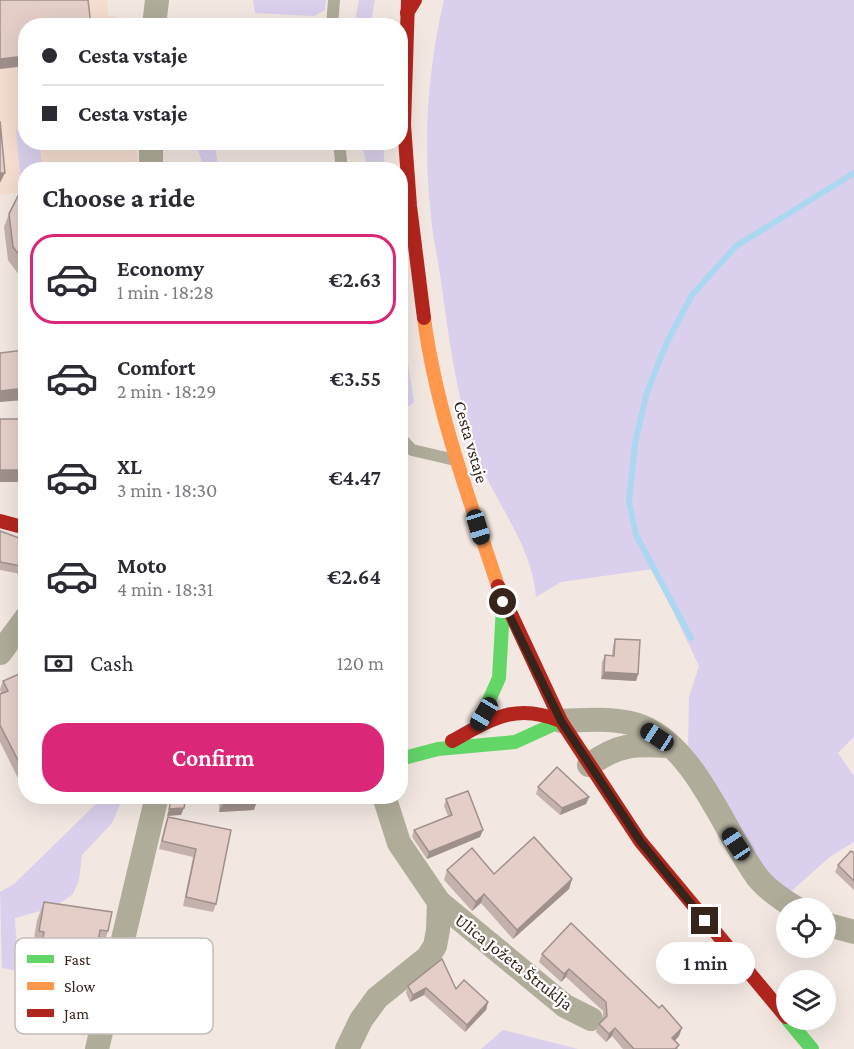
<!DOCTYPE html>
<meta charset="utf-8">
<style>
:root{--surface:#fff;--page:#f2f2f3;--text:#2b2b33;--muted:#7c7c81;--line:#e1e1e2;--accent:#db2777}
body{margin:0;font-family:"Crimson Pro",serif;background:var(--page);color:var(--text);height:100vh;display:flex;flex-direction:column;font-size:22px;white-space:nowrap}
*{box-sizing:border-box;margin:0}
p{font-size:20px;color:var(--muted)}
.icon{flex:none;width:33px;height:33px;fill:none;stroke:currentColor;stroke-width:2;stroke-linecap:round;stroke-linejoin:round}
.map{position:relative;flex:1;overflow:hidden}
.drawer{position:absolute;left:18px;top:162px;width:390px;height:642px;display:flex;flex-direction:column;background:var(--surface);border-radius:24px;box-shadow:0 6px 24px #0002}
.drawer>*{flex:none}
.top-card{position:absolute;left:18px;top:18px;width:390px;height:132px;border-radius:24px;box-shadow:0 6px 24px #0002;display:grid;align-content:center;height:132px;padding:0 24px;background:var(--surface)}
.fabs{position:absolute;left:776px;top:898px;display:grid;gap:12px}
.fabs a{display:grid;place-items:center;width:60px;height:60px;border-radius:50%;background:var(--surface);box-shadow:0 6px 24px #0002;font-size:30px}
.end{position:absolute;width:27px;height:27px;margin:-14px;border:8px solid #37241a;background:#fff;box-shadow:0 0 0 3px #fff}
.from{border-radius:50%}
.bubble{position:absolute;height:42px;border-radius:21px;background:var(--surface);box-shadow:0 6px 24px #0002;font-size:20px;font-weight:600;line-height:42px;text-align:center}
.car{position:absolute;width:18px;height:36px;margin:-18px -9px;border-radius:8px;box-shadow:0 0 4px 2px #0007;background:linear-gradient(#222 24%,#8ab4d8 0 40%,#222 0 76%,#8ab4d8 0 86%,#222 0)}
.top-card b{display:flex;align-items:center;gap:21px;height:57px;font-size:22px}
.top-card b+b{border-top:2px solid var(--line)}
.top-card i{width:15px;height:15px;background:var(--text)}
ul{padding:0;list-style:none}
li{display:flex;align-items:center;gap:18px;height:90px;margin:0 12px 9px;padding:0 12px;border:3px solid transparent;border-radius:24px}
li div{flex:1}
li b{display:block;font-size:22px}
li em{font-style:normal;font-weight:600}
li.selected{border-color:var(--accent)}
li>.icon{width:54px;height:54px;stroke-width:1.5}
h2{padding:0 24px;font-size:27px;line-height:72px}
.pay{display:flex;align-items:center;gap:15px;height:66px;padding:0 24px;font-size:22px}
.pay p{margin-inline-start:auto}
.button{display:flex;gap:12px;margin-top:auto;padding:12px 24px}
.button a{flex:1;height:69px;border-radius:24px;background:var(--accent);color:#fff;font-size:24px;font-weight:600;line-height:69px;text-align:center}
.map>svg:first-child{display:block}
.built{fill:#f5ddd0}
.green{fill:#dad0ed}
.lines{fill:none;stroke-linecap:round;stroke-linejoin:round}
.stream{stroke:#abd8f0;stroke-width:6}
.lane{stroke:#afac9a;stroke-width:12}
.street{stroke:#afac9a;stroke-width:24}
.fast{stroke:#63d668;stroke-width:14}
.slow{stroke:#ff974d;stroke-width:14}
.jam{stroke:#b3261e;stroke-width:14}
.wall{fill:#c5b1ac}
.shaded-wall{fill:#a0908c}
.building{fill:#e5cec8;stroke:#a0908c;stroke-width:1.5}
.route{stroke:#37241a;stroke-width:8}
.labels{text-anchor:middle;dominant-baseline:central;stroke-width:4.5;stroke-linejoin:round;paint-order:stroke}
.street-label{font-size:18px;fill:#37241a;stroke:#fff}
.key{fill:#fff;stroke:#c3bdba;stroke-width:1.5}
.key-label{font-size:16px;fill:#37241a}
</style>
<div class="map">
<svg width="854" height="1049" viewBox="0 0 854 1049">
<rect width="100%" height="100%" fill="#f2e7e1"/>
<!-- built -->
<polygon class="built" points="0,0 107,0 108,16 116,16 117,25 26,26 26,142 135,143 139,169 26,170 25,192 0,195"/>
<!-- green -->
<g class="green">
<polygon points="253,0 326,0 325,10 314,16 255,13"/>
<polygon points="359,0 375,0 370,25 354,25"/>
<path d="M 444,0 L 854,0 L 854,737 L 838,753 L 854,776 L 854,842 L 831,856 L 788,894 L 770,875 L 743,836 L 688,745 L 689,697 L 699,666 L 653,569 L 561,582 L 536,597 C 532,542 492,500 475,450 C 456,396 449,338 441,281 C 438,259 433,239 431,217 C 423,144 427,72 444,0 Z"/>
<polygon points="25,130 26,142 82,144 40,149 42,169 26,170 25,192 22,193 16,131"/>
<polygon points="196,143 214,143 219,169 204,169"/>
<polygon points="361,143 383,143 385,169 368,169"/>
<polygon points="401,318 414,402 409,406 401,405"/>
<polygon points="120,796 123,798 112,823 82,855 79,880 73,894 55,907 15,918 18,971 2,968 0,892 14,884 102,798"/>
<polygon points="503,1030 578,1049 481,1049"/>
</g>
<g class="lines">
<!-- stream -->
<polyline class="stream" points="691,638 636,535 629,502 635,443 647,392 667,342 692,295 736,246 854,173"/>
<!-- lane -->
<g class="lane">
<polyline points="332,26 334,0"/>
<polyline points="339,142 342,170"/>
<polyline points="400,437 412,450 455,460"/>
</g>
<!-- street -->
<g class="street">
<polyline points="154,26 157,0"/>
<polyline points="151,142 151,170"/>
<polyline points="0,653 26,618"/>
<path d="M 561,721 C 587,720 618,717 643,727 C 697,750 724,832 758,878 C 767,889 785,902 798,909"/>
<path d="M 589,765 C 619,744 633,744 669,746"/>
<polyline points="439,902 565,1006 591,1019"/>
<polyline points="825,924 854,932"/>
<polyline points="97,1049 157,796"/>
<polyline points="347,1049 361,1020 377,998 428,957 435,946 438,930 439,902 399,843 384,796"/>
</g>
<!-- fast -->
<g class="fast">
<polyline points="477,727 499,678 503,607"/>
<polyline points="400,759 438,749 515,742 561,721"/>
<polyline points="788,1020 812,1049"/>
</g>
<!-- slow -->
<path class="slow" d="M 424,318 C 436,410 469,498 498,586"/>
<!-- jam -->
<g class="jam">
<polyline points="408,0 404,125 410,206 424,318"/>
<polyline points="407,13 415,0"/>
<polyline points="0,521 26,528"/>
<polyline points="498,586 561,721 640,841 786,1017"/>
<path d="M 452,741 C 492,719 515,702 561,721"/>
</g>
</g>
<!-- wall -->
<g class="wall">
<polygon points="26,195 26,274 19,275 8,260 4,227 9,214"/>
<polygon points="0,531 22,541 26,541 26,575 0,570"/>
<polygon points="615,639 638,674 636,681 601,679 602,662 605,655 612,655 613,646"/>
<polygon points="26,671 26,777 19,780 0,742 0,694 1,694 0,689 3,681"/>
<polygon points="538,787 589,797 586,804 560,815 536,794"/>
<polygon points="219,796 257,796 257,801 254,810 219,812"/>
<polygon points="446,799 483,830 480,837 427,859 412,837 414,830 448,816 444,806"/>
<polygon points="168,817 231,830 216,904 213,912 183,906 193,857 159,849 165,825"/>
<polygon points="854,853 854,890 835,872 838,865"/>
<polygon points="447,870 494,874 572,879 569,889 513,939 481,903 472,911 444,880"/>
<polygon points="44,902 108,931 102,950 97,949 93,974 86,993 64,990 65,984 33,978 37,950 32,950 37,920"/>
<polygon points="571,923 679,1036 675,1041 678,1049 623,1049 612,1036 606,1042 596,1032 599,1024 603,1020 603,1011 566,977 561,982 539,962 542,954"/>
<polygon points="408,986 456,989 488,1002 486,1010 465,1032 424,995 410,1002 406,993"/>
</g>
<!-- shaded-wall -->
<g class="shaded-wall">
<polygon points="26,56 26,66 0,69 0,59"/>
<polygon points="0,173 5,173 0,183"/>
<polygon points="24,261 26,261 26,274 19,275"/>
<polygon points="26,388 26,395 24,400 0,402 0,391"/>
<polygon points="0,470 24,470 19,482 0,482"/>
<polygon points="604,672 638,674 636,681 601,679"/>
<polygon points="26,768 26,777 19,780 23,770"/>
<polygon points="589,797 586,804 560,815 562,808"/>
<polygon points="257,801 254,810 219,812 223,803"/>
<polygon points="184,808 181,815 167,816 169,809"/>
<polygon points="483,830 480,837 427,859 429,852"/>
<polygon points="572,879 569,889 513,939 517,930"/>
<polygon points="484,894 481,903 472,911 476,902"/>
<polygon points="569,969 566,977 561,982 564,974"/>
<polygon points="426,988 424,995 410,1002 413,995"/>
<polygon points="488,1002 486,1010 465,1032 467,1025"/>
<polygon points="615,1028 612,1036 606,1042 609,1034"/>
<polygon points="682,1028 679,1036 669,1046 672,1038"/>
</g>
<!-- building -->
<g class="building">
<polygon points="0,0 88,0 91,26 26,26 26,56 0,59"/>
<polygon points="0,121 5,173 0,173"/>
<polygon points="26,195 26,261 24,261 13,247 9,214 18,196"/>
<polygon points="24,350 26,364 26,388 0,391 0,353"/>
<polygon points="0,419 23,419 24,470 0,470"/>
<polygon points="0,531 22,539 22,541 26,541 26,567 0,562"/>
<polygon points="615,639 640,640 638,674 604,672 605,655 614,656"/>
<polygon points="26,671 26,768 23,770 0,725 0,694 8,691 3,681"/>
<polygon points="557,767 589,797 562,808 538,787"/>
<polygon points="468,791 483,830 429,852 414,830 452,815 446,799"/>
<polygon points="172,796 186,796 184,808 169,809"/>
<polygon points="222,796 257,796 257,801 223,803"/>
<polygon points="168,817 231,830 216,904 186,897 196,849 162,841"/>
<polygon points="534,837 572,879 517,930 484,894 476,902 447,870 472,848 494,874"/>
<polygon points="851,851 854,853 854,881 838,865"/>
<polygon points="44,902 112,912 108,931 100,930 93,974 71,971 72,965 40,959 44,932 39,931"/>
<polygon points="571,923 659,1008 662,1005 682,1028 672,1038 679,1045 675,1049 634,1049 615,1028 609,1034 599,1024 607,1016 606,1002 569,969 564,974 542,954"/>
<polygon points="442,959 456,989 464,980 488,1002 467,1025 426,988 413,995 408,986"/>
</g>
<g class="lines">
<!-- route -->
<polyline class="route" points="503,602 561,721 640,841 705,921"/>
</g>
<g class="labels">
<!-- street labels -->
<g class="street-label">
<text transform="translate(471 442) rotate(74)">Cesta vstaje</text>
<text transform="translate(514 962) rotate(38)">Ulica Jožeta Štruklja</text>
</g>
</g>
<!-- legend -->
<rect x="15" y="938" width="198" height="96" rx="9" class="key"/>
<rect x="27" y="955" width="27" height="8" fill="#63d668"/>
<rect x="27" y="982" width="27" height="8" fill="#ff974d"/>
<rect x="27" y="1009" width="27" height="8" fill="#b3261e"/>
<g class="key-label">
<text x="64" y="965">Fast</text>
<text x="64" y="992">Slow</text>
<text x="64" y="1019">Jam</text>
</g>
</svg>
<div class="fabs">
<a><svg class="icon" aria-label="locate" viewBox="0 0 24 24"><circle cx="12" cy="12" r="6"/><path d="M12 2v4M12 18v4M2 12h4M18 12h4"/></svg></a>
<a><svg class="icon" aria-label="layers" viewBox="0 0 24 24"><path d="M12 4l9 5-9 5-9-5zM3 14l9 5 9-5"/></svg></a>
</div>
<i class="end from" style="left:503px;top:602px"></i>
<i class="end" style="left:705px;top:921px"></i>
<div class="bubble" style="left:656px;top:942px;width:99px">1 min</div>
<i class="car" style="left:478px;top:527px;rotate:163deg"></i>
<i class="car" style="left:484px;top:714px;rotate:211deg"></i>
<i class="car" style="left:657px;top:737px;rotate:303deg"></i>
<i class="car" style="left:736px;top:844px;rotate:326deg"></i>
<div class="top-card">
<b><i class="from"></i>Cesta vstaje</b>
<b><i></i>Cesta vstaje</b>
</div>
<section class="drawer">
<h2>Choose a ride</h2>
<ul>
<li class="selected"><svg class="icon" aria-label="car" viewBox="0 0 24 24"><path d="M5 17H2v-5l4-1 3-4h7l3 4 3 1v5h-3M9 17h6M6 11h13"/><circle cx="7" cy="17" r="2"/><circle cx="17" cy="17" r="2"/></svg><div><b>Economy</b><p>1 min · 18:28</p></div><em>€2.63</em></li>
<li><svg class="icon" aria-label="car" viewBox="0 0 24 24"><path d="M5 17H2v-5l4-1 3-4h7l3 4 3 1v5h-3M9 17h6M6 11h13"/><circle cx="7" cy="17" r="2"/><circle cx="17" cy="17" r="2"/></svg><div><b>Comfort</b><p>2 min · 18:29</p></div><em>€3.55</em></li>
<li><svg class="icon" aria-label="car" viewBox="0 0 24 24"><path d="M5 17H2v-5l4-1 3-4h7l3 4 3 1v5h-3M9 17h6M6 11h13"/><circle cx="7" cy="17" r="2"/><circle cx="17" cy="17" r="2"/></svg><div><b>XL</b><p>3 min · 18:30</p></div><em>€4.47</em></li>
<li><svg class="icon" aria-label="car" viewBox="0 0 24 24"><path d="M5 17H2v-5l4-1 3-4h7l3 4 3 1v5h-3M9 17h6M6 11h13"/><circle cx="7" cy="17" r="2"/><circle cx="17" cy="17" r="2"/></svg><div><b>Moto</b><p>4 min · 18:31</p></div><em>€2.64</em></li>
</ul>
<div class="pay"><svg class="icon" aria-label="cash" viewBox="0 0 24 24"><path d="M3 7h18v10H3z"/><circle cx="12" cy="12" r="2"/></svg>Cash<p>120 m</p></div>
<div class="button"><a>Confirm</a></div>
</section>
</div>
